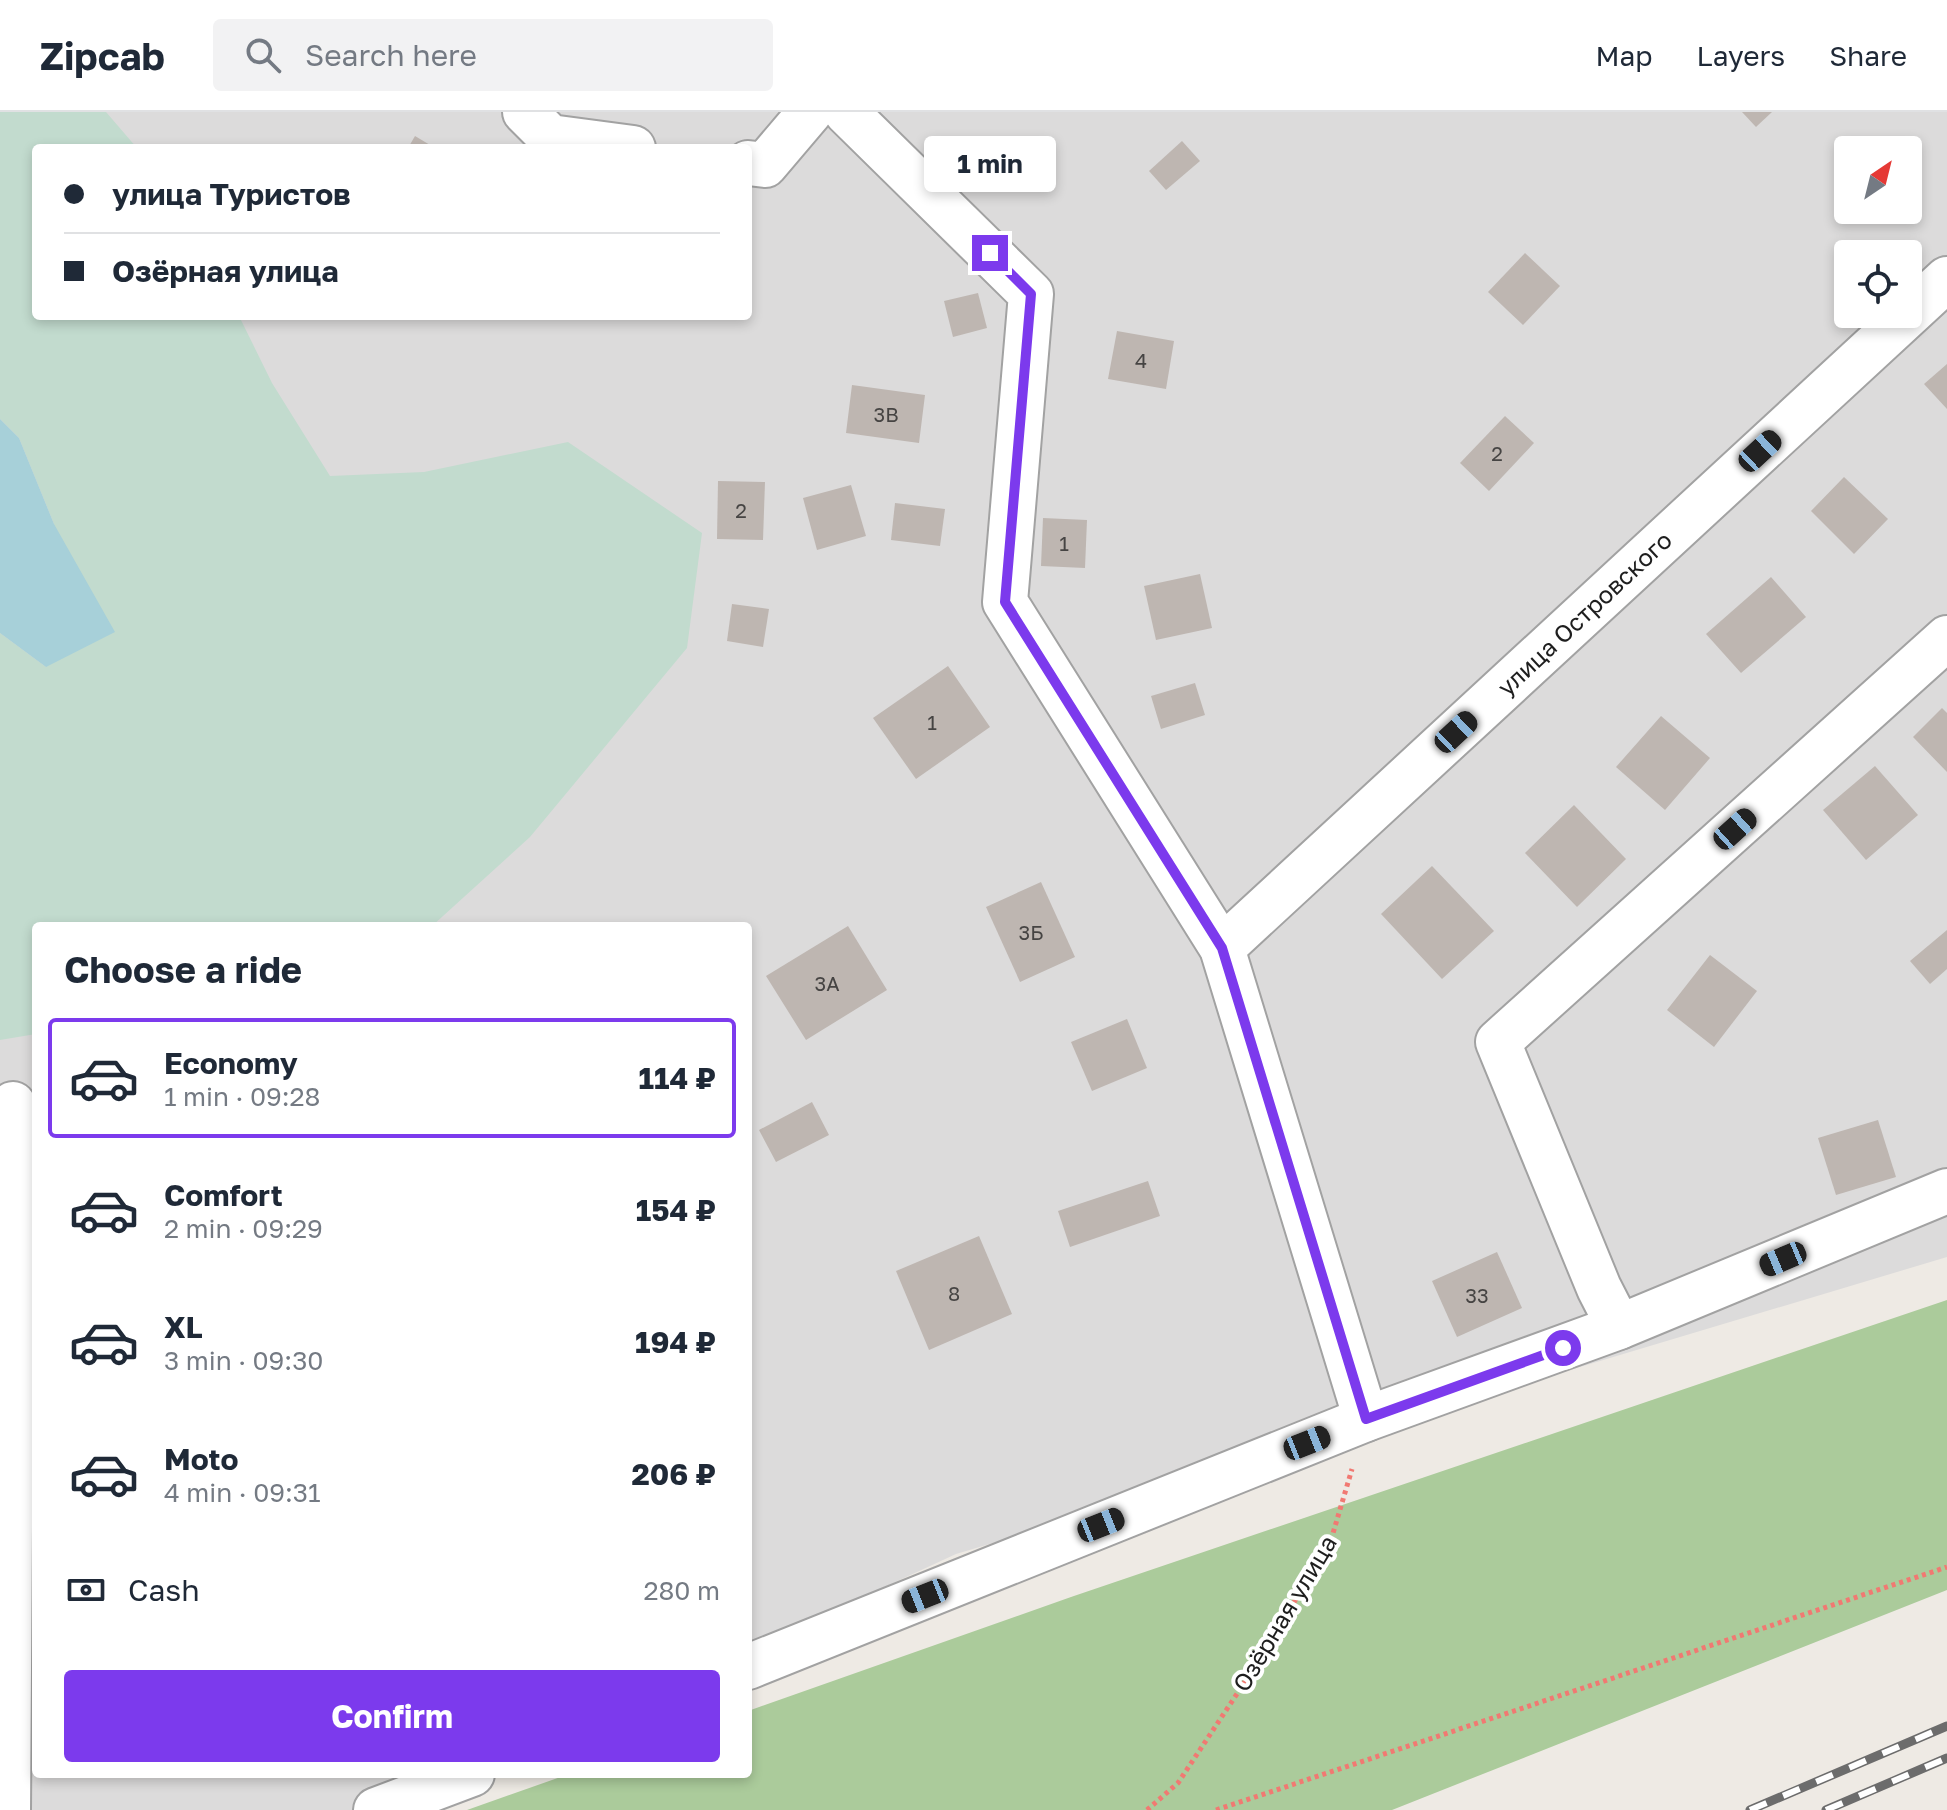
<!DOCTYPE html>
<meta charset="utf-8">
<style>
:root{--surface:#fff;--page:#f2f2f3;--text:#1f2937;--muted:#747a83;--line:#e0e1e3;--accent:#7c3aed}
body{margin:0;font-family:"Golos Text",sans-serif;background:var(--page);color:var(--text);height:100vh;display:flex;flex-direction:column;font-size:30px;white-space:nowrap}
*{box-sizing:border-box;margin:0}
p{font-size:26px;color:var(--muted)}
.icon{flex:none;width:44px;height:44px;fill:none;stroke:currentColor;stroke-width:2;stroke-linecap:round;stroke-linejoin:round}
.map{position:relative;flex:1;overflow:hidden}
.side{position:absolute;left:32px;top:810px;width:720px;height:856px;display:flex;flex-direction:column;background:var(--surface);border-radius:8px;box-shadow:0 4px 12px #0003}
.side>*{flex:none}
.hud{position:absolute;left:32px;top:32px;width:720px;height:176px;border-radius:8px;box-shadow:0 4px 12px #0003;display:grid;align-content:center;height:176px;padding:0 32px;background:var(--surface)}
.needle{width:52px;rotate:35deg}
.fabs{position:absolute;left:1834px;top:24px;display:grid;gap:16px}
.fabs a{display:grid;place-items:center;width:88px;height:88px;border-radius:8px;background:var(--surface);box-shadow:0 4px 12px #0003;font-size:40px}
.end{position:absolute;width:36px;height:36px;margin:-18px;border:10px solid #7c3aed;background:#fff;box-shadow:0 0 0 4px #fff}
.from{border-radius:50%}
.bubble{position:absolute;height:56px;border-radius:8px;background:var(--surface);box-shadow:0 4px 12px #0003;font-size:26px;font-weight:700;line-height:56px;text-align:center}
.car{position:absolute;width:24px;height:48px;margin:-24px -12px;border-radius:10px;box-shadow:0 0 6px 2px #0007;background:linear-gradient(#222 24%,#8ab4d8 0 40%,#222 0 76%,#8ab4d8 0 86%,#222 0)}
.hud b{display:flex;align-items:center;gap:28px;height:76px;font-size:30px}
.hud b+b{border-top:2px solid var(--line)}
.hud i{width:20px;height:20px;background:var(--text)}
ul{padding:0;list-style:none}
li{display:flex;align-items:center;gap:24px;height:120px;margin:0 16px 12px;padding:0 16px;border:4px solid transparent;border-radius:8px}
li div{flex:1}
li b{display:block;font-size:30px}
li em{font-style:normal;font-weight:700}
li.active{border-color:var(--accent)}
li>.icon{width:72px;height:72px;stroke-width:1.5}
h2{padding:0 32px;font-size:36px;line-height:96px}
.pay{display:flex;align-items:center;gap:20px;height:88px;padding:0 32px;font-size:30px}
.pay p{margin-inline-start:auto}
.action{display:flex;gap:16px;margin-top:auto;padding:16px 32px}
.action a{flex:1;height:92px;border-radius:8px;background:var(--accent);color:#fff;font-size:32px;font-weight:700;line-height:92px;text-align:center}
header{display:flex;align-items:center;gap:48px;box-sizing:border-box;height:112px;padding:0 40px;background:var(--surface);border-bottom:2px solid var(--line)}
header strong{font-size:38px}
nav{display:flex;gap:44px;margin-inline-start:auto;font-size:28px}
.search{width:560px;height:72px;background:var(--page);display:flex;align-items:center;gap:20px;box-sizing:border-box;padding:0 28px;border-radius:8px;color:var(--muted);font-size:30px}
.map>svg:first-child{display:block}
.residential{fill:#dcdbdb;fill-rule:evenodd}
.forest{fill:#abcb9b}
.wetland{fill:#c2dbce}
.water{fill:#a7d0d9}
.building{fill:#beb6b1}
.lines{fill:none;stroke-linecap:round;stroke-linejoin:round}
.minor-casing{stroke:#a2a2a2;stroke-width:48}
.path{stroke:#f17972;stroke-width:5;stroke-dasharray:4 4;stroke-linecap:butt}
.minor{stroke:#fff;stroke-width:44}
.rail-casing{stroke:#6c6c6c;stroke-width:9}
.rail{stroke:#fff;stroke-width:6;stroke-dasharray:18;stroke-linecap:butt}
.route{stroke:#7c3aed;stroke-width:10}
.labels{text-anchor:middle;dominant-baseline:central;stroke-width:8;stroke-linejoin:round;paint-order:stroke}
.number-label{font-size:20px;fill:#464443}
.street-label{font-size:24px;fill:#1e1e1e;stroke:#fff}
</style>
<header>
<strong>Zipcab</strong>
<div class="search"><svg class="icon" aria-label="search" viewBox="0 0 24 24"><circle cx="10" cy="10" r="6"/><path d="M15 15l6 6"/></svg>Search here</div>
<nav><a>Map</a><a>Layers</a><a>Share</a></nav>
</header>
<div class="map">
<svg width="1947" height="1698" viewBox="0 0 1947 1698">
<rect width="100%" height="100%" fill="#eeeae4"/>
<!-- residential -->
<path class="residential" d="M 0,0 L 1947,0 L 1947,1145 L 956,1442 L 748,1538 L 748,814 L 36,814 L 36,1662 L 479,1662 L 401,1698 L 0,1698 ZM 36,36 L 748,36 L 748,204 L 36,204 ZM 1848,38 L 1908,38 L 1908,98 L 1848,98 ZM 1848,142 L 1908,142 L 1908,202 L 1848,202 Z"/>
<!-- forest -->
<polygon class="forest" points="1947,1188 1947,1478 1392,1698 467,1698 569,1662 748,1662 748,1599 1071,1485"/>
<!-- wetland -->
<polygon class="wetland" points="0,0 106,0 137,36 36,36 36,204 239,204 272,271 330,364 424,360 568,330 702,421 687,536 530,725 432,814 36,814 36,922 0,928 0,521 46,555 54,412 19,326 0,307"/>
<!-- water -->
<polygon class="water" points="0,307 19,326 54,412 115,520 46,555 0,521"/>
<!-- building -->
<g class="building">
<polygon points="1742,0 1772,0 1756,15"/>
<polygon points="415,24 435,36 408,36"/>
<polygon points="1182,29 1200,49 1166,78 1149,59"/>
<polygon points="1525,141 1560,174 1523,213 1488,180"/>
<polygon points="978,181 987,216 953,225 944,189"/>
<polygon points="1117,219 1174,229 1166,277 1108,267"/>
<polygon points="1947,252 1947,297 1924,272"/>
<polygon points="852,273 925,283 919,331 846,321"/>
<polygon points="1505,304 1534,331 1489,379 1460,351"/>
<polygon points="1844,365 1888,407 1854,442 1811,399"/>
<polygon points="718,369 765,370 763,428 717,427"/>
<polygon points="851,373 866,424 817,438 803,386"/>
<polygon points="895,391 945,397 940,434 891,428"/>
<polygon points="1043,406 1087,408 1085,456 1041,454"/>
<polygon points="1200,462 1212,516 1156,528 1144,474"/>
<polygon points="1771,465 1806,505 1741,561 1706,522"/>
<polygon points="732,492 769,497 763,535 727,529"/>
<polygon points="948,554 990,615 916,667 873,606"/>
<polygon points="1195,571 1205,603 1161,617 1151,584"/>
<polygon points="1942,596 1947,601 1947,660 1913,625"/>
<polygon points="1661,604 1710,646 1665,698 1616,655"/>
<polygon points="1875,654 1918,703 1866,748 1823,698"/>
<polygon points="1574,693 1626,747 1577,795 1525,741"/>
<polygon points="1432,754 1494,819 1442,867 1381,802"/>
<polygon points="1041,770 1075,845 1020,870 986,795"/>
<polygon points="848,814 887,878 806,928 766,864"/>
<polygon points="1947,818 1947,857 1930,872 1910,849"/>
<polygon points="1710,843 1757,879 1714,935 1667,898"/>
<polygon points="1127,907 1147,956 1092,979 1071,930"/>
<polygon points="812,990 829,1023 776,1050 759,1018"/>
<polygon points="1878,1008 1896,1065 1836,1083 1818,1026"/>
<polygon points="1148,1069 1160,1104 1070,1135 1058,1099"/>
<polygon points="979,1124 1012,1202 929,1238 896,1159"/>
<polygon points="1497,1140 1522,1196 1457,1225 1432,1169"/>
</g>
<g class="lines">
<!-- minor casing -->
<g class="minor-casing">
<g id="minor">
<polyline points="525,0 550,25 633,36"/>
<polyline points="846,0 1031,182 1005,490 1222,836 1366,1307"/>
<polyline points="748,51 765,53 810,0"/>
<polyline points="1222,836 1947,167"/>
<polyline points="1619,1215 1599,1176 1498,930 1947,526"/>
<polyline points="748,1555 1366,1307 1619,1215 1947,1079"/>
<polyline points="8,1698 13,992"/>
<polyline points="376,1698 472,1662"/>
</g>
</g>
<!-- path -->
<g class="path">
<polyline points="1147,1698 1178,1671 1262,1544 1331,1428 1352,1357"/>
<polyline points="1216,1698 1947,1455"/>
</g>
<!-- minor -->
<use href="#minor" class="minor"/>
<!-- rail casing -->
<g class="rail-casing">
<g id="rail">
<polyline points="1750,1698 1947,1614"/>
<polyline points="1826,1698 1947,1646"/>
</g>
</g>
<!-- rail -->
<use href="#rail" class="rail"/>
</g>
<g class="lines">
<!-- route -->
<polyline class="route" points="990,141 1031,182 1005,490 1222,836 1366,1307 1563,1236"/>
</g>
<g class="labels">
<!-- number labels -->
<g class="number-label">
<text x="1141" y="248">4</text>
<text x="886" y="302">3В</text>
<text x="1497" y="341">2</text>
<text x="741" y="398">2</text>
<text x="1064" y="431">1</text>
<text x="932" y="610">1</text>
<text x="1031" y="820">3Б</text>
<text x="827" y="871">3А</text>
<text x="954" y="1181">8</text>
<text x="1477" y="1183">33</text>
</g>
<!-- street labels -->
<g class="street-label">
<text transform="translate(1584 501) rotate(-43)">улица Островского</text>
<text transform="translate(1284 1501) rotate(-59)">Озёрная улица</text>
</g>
</g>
</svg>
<div class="fabs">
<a><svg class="needle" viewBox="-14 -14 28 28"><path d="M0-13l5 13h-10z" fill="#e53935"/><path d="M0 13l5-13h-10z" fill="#747a83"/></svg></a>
<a><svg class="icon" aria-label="locate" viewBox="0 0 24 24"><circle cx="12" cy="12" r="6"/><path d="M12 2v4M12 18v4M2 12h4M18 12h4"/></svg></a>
</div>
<i class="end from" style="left:1563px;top:1236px"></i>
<i class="end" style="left:990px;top:141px"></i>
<div class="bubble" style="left:924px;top:24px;width:132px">1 min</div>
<i class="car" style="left:1760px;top:339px;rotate:47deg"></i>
<i class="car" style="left:1456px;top:620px;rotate:47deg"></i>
<i class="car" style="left:1735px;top:717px;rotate:48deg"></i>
<i class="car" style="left:1783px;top:1147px;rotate:247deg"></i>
<i class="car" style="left:1307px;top:1331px;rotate:68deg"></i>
<i class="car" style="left:1101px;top:1413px;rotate:68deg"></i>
<i class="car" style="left:925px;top:1484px;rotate:248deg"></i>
<div class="hud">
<b><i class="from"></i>улица Туристов</b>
<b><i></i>Озёрная улица</b>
</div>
<section class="side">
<h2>Choose a ride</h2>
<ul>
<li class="active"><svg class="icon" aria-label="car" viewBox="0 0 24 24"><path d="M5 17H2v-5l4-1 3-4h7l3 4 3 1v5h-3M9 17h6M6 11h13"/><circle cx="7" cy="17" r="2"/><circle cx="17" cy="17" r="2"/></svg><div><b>Economy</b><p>1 min · 09:28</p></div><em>114 ₽</em></li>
<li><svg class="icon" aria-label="car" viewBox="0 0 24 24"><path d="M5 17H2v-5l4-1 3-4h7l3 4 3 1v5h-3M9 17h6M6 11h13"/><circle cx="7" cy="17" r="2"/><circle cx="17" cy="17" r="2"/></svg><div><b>Comfort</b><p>2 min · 09:29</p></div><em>154 ₽</em></li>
<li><svg class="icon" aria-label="car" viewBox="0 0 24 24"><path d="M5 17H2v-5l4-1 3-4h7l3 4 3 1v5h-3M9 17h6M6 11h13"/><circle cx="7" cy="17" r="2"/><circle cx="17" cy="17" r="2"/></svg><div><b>XL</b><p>3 min · 09:30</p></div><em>194 ₽</em></li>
<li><svg class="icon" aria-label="car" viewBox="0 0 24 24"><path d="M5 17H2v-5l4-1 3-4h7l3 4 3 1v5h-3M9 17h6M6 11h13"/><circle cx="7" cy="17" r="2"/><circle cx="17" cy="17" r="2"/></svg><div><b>Moto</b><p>4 min · 09:31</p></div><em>206 ₽</em></li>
</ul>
<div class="pay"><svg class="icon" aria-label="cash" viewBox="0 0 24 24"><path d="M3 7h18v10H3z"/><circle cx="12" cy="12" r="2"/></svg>Cash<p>280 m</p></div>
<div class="action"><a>Confirm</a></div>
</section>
</div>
